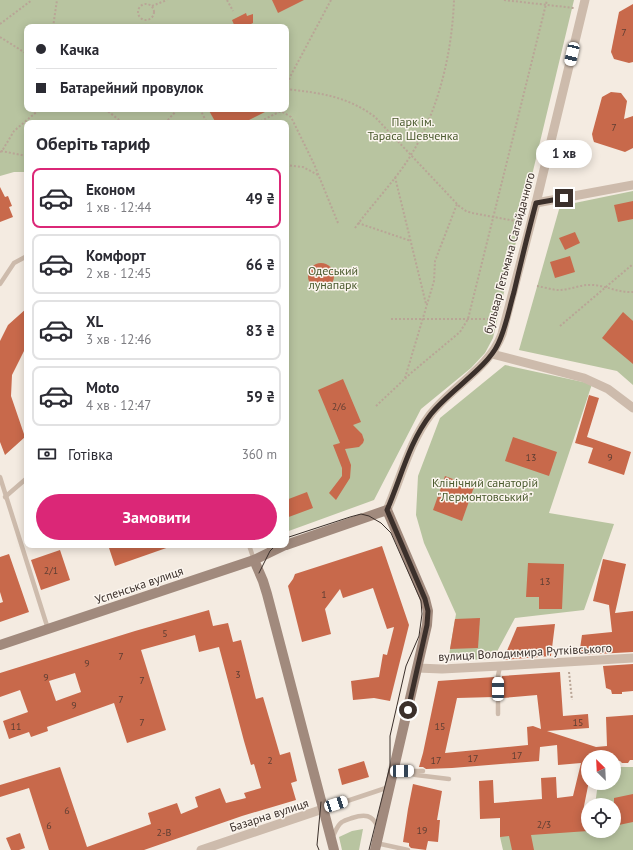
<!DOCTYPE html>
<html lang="uk">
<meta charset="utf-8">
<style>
:root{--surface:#fff;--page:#f7f7f7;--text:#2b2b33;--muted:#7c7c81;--line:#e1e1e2;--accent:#db2777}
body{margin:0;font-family:"PT Sans",sans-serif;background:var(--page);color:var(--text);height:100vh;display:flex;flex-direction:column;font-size:15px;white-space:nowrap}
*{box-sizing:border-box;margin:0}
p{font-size:13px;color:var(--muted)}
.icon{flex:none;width:22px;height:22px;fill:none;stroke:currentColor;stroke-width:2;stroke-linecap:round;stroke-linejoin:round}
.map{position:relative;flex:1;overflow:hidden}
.drawer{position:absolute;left:24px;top:120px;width:265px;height:428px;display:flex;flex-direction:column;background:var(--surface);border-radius:8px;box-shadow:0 2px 10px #0003}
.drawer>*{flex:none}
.guide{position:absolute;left:24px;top:24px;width:265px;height:88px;border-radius:8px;box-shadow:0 2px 10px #0003;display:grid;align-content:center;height:88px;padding:0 12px;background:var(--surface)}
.needle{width:26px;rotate:336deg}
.fabs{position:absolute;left:581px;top:750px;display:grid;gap:8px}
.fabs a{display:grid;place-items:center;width:40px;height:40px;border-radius:50%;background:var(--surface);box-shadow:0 2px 10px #0003;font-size:20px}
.end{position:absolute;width:18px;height:18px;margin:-9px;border:5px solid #3b302b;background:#fff;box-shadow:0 0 0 2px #fff}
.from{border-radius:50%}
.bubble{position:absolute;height:28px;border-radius:14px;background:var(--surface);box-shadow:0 2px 10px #0003;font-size:13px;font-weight:700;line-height:28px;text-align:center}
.car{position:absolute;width:12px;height:24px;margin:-12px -6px;border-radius:5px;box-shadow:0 0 3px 1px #0007;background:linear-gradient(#fff 24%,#345 0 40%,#fff 0 76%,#345 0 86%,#fff 0)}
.guide b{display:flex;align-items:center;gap:14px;height:38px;font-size:15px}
.guide b+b{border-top:1px solid var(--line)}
.guide i{width:10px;height:10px;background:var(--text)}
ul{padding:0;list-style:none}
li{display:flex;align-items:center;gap:12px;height:60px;margin:0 8px 6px;padding:0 4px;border:2px solid var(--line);border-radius:8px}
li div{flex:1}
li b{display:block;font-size:15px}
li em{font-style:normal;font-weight:700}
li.selected{border-color:var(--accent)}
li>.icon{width:36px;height:36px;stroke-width:1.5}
h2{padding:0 12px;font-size:18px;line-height:48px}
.pay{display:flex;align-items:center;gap:10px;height:44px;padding:0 12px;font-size:15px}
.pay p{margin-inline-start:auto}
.action{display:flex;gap:8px;margin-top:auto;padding:8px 12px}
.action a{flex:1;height:46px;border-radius:24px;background:var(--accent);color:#fff;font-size:16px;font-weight:700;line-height:46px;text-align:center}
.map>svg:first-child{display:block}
.green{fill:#b8c4a0;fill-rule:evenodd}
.building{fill:#c8694b;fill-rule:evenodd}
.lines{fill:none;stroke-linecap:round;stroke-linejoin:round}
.path{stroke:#b9a596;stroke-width:2;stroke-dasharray:2 2;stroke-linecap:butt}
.lane{stroke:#cdbbac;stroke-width:4.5}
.street{stroke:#cdbbac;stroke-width:9}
.secondary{stroke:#a18a7d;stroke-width:10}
.tram{stroke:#3b302b;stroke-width:1}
.route{stroke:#3b302b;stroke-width:5}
.labels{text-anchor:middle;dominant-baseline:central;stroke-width:3;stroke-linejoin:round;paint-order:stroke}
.number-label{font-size:10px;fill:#5e3e33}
.park-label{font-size:12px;fill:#4a5a2e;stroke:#fbf5ee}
.street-label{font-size:12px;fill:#3b302b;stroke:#fbf5ee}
</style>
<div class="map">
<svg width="633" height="850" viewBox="0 0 633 850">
<rect width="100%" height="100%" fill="#f4ebe1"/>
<!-- green -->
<g class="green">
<path d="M 0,0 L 574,0 L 493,338 L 485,353 L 471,368 L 421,409 L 374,500 L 286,532 L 286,123 L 27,123 L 27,172 L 14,172 L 0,176 ZM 27,27 L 286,27 L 286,109 L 27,109 Z"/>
<polygon points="633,191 633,385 617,371 519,350 560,206"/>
<polygon points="505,365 592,384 549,513 614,524 584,610 515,618 493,659 448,661 456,614 424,543 416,515 418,476 440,418"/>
<polygon points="614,767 633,767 633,850 503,850 500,837 500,818 588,811 588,831 614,831 614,805 595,805 598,783 614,783"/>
<polygon points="363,829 359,850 342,850 339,837 352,831"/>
</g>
<!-- building -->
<g class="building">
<polygon points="272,0 304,0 278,13"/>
<polygon points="633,4 633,62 629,63 614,59 611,52 619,12"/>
<polygon points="246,13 247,16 253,14 253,23 245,27 235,27 232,20"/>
<polygon points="611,92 621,93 627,101 624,119 633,116 633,148 625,152 594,142 593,139 592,134 602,97"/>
<polygon points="208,109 271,109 243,123 216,123"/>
<polygon points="0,187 5,197 8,196 12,206 9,207 13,217 0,222"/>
<polygon points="633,201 633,219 618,222 614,205"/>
<polygon points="575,232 580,243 565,250 559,238"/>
<polygon points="570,256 575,272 555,278 550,262"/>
<circle cx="321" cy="276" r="13"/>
<polygon points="27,308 27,345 12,375 11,396 25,437 5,455 0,442 0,341 8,325"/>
<polygon points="623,312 633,321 633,364 602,338"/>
<polygon points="343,379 361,422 353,425 362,434 364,440 363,443 359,447 345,449 351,465 350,478 336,500 329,493 342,476 342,468 333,445 340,443 318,390"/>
<polygon points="589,395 599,398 587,437 631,452 624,475 588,463 593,448 575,443"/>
<polygon points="513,437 557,452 549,476 505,461"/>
<polygon points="445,476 474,487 462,521 433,510"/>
<polygon points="307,492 313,508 286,518 286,500"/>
<polygon points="108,545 171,545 172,546 115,566"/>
<polygon points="382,546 409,625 390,701 374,698 353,700 351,681 379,677 383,654 387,655 394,627 387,629 373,588 343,598 340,589 325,609 331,634 302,642 288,586 293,579 295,574"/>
<polygon points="60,550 70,580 41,590 31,560"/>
<polygon points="9,554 29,612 0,622 0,603 3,602 0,592 0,557"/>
<polygon points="603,559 626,564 615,613 633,611 633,652 579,655 582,635 612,632 609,605 593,601"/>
<polygon points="528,563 564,564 562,609 539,609 539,597 526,597"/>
<path d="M 209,610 L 213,626 L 228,623 L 233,642 L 241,640 L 256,699 L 263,697 L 280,755 L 290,752 L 297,781 L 291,783 L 296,800 L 242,816 L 144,850 L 49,850 L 29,788 L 0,797 L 0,785 L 60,767 L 87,847 L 151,824 L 148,813 L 177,803 L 181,814 L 198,807 L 195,797 L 220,788 L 226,803 L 246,798 L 244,793 L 261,788 L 254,764 L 251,765 L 244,741 L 219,647 L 199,652 L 195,635 L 141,650 L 166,730 L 127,743 L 114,703 L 47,727 L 48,731 L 31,737 L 29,732 L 9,739 L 3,721 L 28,712 L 20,690 L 0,697 L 0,673 L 135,631 ZM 75,673 L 81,692 L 56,701 L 49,681 Z"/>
<polygon points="480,618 478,648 450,649 455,619"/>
<polygon points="555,624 551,656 503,660 517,627"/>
<polygon points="633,664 633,691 622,692 622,694 612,694 611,690 606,688 603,666"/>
<polygon points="560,672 563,716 588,714 589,728 547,731 596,747 607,746 606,717 633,715 633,760 630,760 628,763 622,763 620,761 614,760 614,757 588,757 588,786 583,811 588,812 588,831 531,835 534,850 512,850 509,836 500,837 500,818 480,819 479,781 493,780 494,803 542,799 541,778 556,777 557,798 573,796 581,763 558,765 557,745 540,747 539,761 452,768 426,769 423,767 419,767 423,753 438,681 494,677 494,697 457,698 445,753 528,745 527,727 533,726 541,729 537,695 503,698 503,697 502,697 502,676"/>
<polygon points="364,761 369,777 342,785 338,769"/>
<polygon points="413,784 442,791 437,820 440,820 438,842 428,841 426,850 411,848 409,846 409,843 403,842 408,809"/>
<polygon points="633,794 633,822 614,826 614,798"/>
<polygon points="20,833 25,848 19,850 11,850 6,838"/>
</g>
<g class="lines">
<!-- path -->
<g class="path">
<polyline points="227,0 233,11"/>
<polyline points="504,0 574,8"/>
<circle cx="146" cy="12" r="8"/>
<polyline points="152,6 167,0"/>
<polyline points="0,24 32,0"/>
<polyline points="53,27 57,0"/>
<polyline points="0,37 27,54"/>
<polyline points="286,87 291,75 331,0"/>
<path d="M 286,89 C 320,93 347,96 375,117 L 459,206 L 466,211 L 472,213 L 521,222"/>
<polyline points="105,109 123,123"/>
<polyline points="200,109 207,123"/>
<polyline points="280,109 281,111 291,117 314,164 338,223"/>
<polyline points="165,123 178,109"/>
<polyline points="257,123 281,111"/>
<polyline points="1,151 27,156"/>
<polyline points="0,152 2,151 14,131 40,109"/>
<polyline points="286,165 303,167 318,175"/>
<polyline points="395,177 426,304"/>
<polyline points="358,223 411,241"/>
<path d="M 355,228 C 373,203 395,181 411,155 C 439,109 452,53 454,0"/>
<path d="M 537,286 C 544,287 552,290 559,290 C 570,290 581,284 593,285 C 607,286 619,293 633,292"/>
<polyline points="391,319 496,319"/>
<polyline points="560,326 633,264"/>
<polyline points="405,378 434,281 435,261 457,204"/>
<polyline points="376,406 411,373 460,332 468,319 547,0"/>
<polyline points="569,672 572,700"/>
</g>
<!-- lane -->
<g class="lane">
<polyline points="0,284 14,263 27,256"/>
<polyline points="0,477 48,629"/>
<polyline points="5,497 27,478"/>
<polyline points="249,545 254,560"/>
<polyline points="498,714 498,676 500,666"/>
<polyline points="395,769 416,775 449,779"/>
<polyline points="408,771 423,771"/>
<polyline points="323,809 389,787"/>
<path d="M 332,838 C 335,833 337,825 342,822 C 345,820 349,819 352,818 C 364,814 373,814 378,828"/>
<polyline points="376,843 408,850"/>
</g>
<!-- street -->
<g class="street">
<polyline points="536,203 633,185"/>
<polyline points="492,354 584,378 608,389 633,408"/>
<path d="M 387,510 C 401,478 409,443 430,415 C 452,386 489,369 502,334 L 536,203 L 585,0"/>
<polyline points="417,668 442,669 500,666 633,658"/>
<polyline points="201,850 323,809"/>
</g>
<!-- secondary -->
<g class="secondary">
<polyline points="286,545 387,510 425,599 428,611 427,625 375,850"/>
<polyline points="254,560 263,581 267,594 334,850"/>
<polyline points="0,645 254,560 285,545"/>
</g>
<!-- tram -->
<g class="tram">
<polyline points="286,538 350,517 361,514 369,516 381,523 391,533 421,601 422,614 419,636 406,666 390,736 390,766 369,850"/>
<polyline points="259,573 270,551 276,545"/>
<polyline points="319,850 317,845 321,802"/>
</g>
</g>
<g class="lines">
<!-- route -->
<path class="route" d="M 408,710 L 427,625 L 428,611 L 425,599 L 387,510 C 401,478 409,442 431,414 C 449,391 487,368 498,344 C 506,328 509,309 514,292 C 521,262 528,233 536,203 L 564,198"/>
</g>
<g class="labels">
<!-- number labels -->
<g class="number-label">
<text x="624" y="32">7</text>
<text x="614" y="127">7</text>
<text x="339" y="406">2/6</text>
<text x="531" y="457">13</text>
<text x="610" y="457">9</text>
<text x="51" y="570">2/1</text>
<text x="545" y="581">13</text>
<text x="324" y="594">1</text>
<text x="165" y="633">5</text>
<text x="121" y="656">7</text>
<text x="87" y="663">9</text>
<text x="238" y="674">3</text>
<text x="46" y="677">9</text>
<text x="142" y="680">7</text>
<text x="121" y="699">7</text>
<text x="74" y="705">9</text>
<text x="142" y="722">7</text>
<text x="578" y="722">15</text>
<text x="16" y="726">11</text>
<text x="440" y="726">15</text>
<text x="517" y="755">17</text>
<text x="473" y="758">17</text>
<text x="270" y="760">2</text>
<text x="436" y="760">17</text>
<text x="67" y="810">6</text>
<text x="544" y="824">2/3</text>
<text x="49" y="825">6</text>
<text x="422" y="830">19</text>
<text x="164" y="832">2-В</text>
</g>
<!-- park labels -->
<g class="park-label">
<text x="413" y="121">Парк ім.<tspan x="413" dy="14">Тараса Шевченка</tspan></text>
<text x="333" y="270">Одеський<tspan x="333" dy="14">лунапарк</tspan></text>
<text x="485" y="482">Клінічний санаторій<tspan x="485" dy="14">"Лермонтовський"</tspan></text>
</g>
<!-- street labels -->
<g class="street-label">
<text transform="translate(509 253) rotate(-75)">бульвар Гетьмана Сагайдачного</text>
<text transform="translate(139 585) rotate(-19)">Успенська вулиця</text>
<text transform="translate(525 652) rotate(-3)">вулиця Володимира Рутківського</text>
<text transform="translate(269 815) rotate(-18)">Базарна вулиця</text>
</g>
</g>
</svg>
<div class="fabs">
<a><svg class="needle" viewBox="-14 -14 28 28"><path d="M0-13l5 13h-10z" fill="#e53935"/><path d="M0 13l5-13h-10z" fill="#7c7c81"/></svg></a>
<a><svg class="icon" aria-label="locate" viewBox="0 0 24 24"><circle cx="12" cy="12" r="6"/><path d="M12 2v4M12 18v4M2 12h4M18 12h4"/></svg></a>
</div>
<i class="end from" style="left:408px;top:710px"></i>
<i class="end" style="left:564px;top:198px"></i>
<div class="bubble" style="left:536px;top:140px;width:56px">1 хв</div>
<i class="car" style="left:572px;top:54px;rotate:193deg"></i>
<i class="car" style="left:498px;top:689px;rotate:0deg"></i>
<i class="car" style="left:402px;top:771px;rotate:89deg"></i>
<i class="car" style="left:336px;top:804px;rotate:72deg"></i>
<div class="guide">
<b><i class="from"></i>Качка</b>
<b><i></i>Батарейний провулок</b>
</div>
<section class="drawer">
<h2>Оберіть тариф</h2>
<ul>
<li class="selected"><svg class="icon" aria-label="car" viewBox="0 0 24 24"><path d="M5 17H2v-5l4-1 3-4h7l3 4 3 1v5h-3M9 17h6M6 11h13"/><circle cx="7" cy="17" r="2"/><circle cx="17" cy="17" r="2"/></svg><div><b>Економ</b><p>1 хв · 12:44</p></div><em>49 ₴</em></li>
<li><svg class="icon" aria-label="car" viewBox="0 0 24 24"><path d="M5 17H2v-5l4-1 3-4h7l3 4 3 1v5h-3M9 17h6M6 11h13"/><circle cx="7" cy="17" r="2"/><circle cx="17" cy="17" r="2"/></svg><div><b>Комфорт</b><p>2 хв · 12:45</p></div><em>66 ₴</em></li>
<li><svg class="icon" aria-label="car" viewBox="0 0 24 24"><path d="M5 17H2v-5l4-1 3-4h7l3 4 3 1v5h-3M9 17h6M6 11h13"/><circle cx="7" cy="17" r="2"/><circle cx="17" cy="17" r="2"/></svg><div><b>XL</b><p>3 хв · 12:46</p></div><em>83 ₴</em></li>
<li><svg class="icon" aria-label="car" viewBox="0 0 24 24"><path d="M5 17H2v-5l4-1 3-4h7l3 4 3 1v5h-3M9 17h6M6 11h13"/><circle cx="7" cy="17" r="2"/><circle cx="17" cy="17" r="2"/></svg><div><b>Moto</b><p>4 хв · 12:47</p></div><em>59 ₴</em></li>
</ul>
<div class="pay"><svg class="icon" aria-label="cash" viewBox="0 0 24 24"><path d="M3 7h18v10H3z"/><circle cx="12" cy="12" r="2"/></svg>Готівка<p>360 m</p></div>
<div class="action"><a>Замовити</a></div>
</section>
</div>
